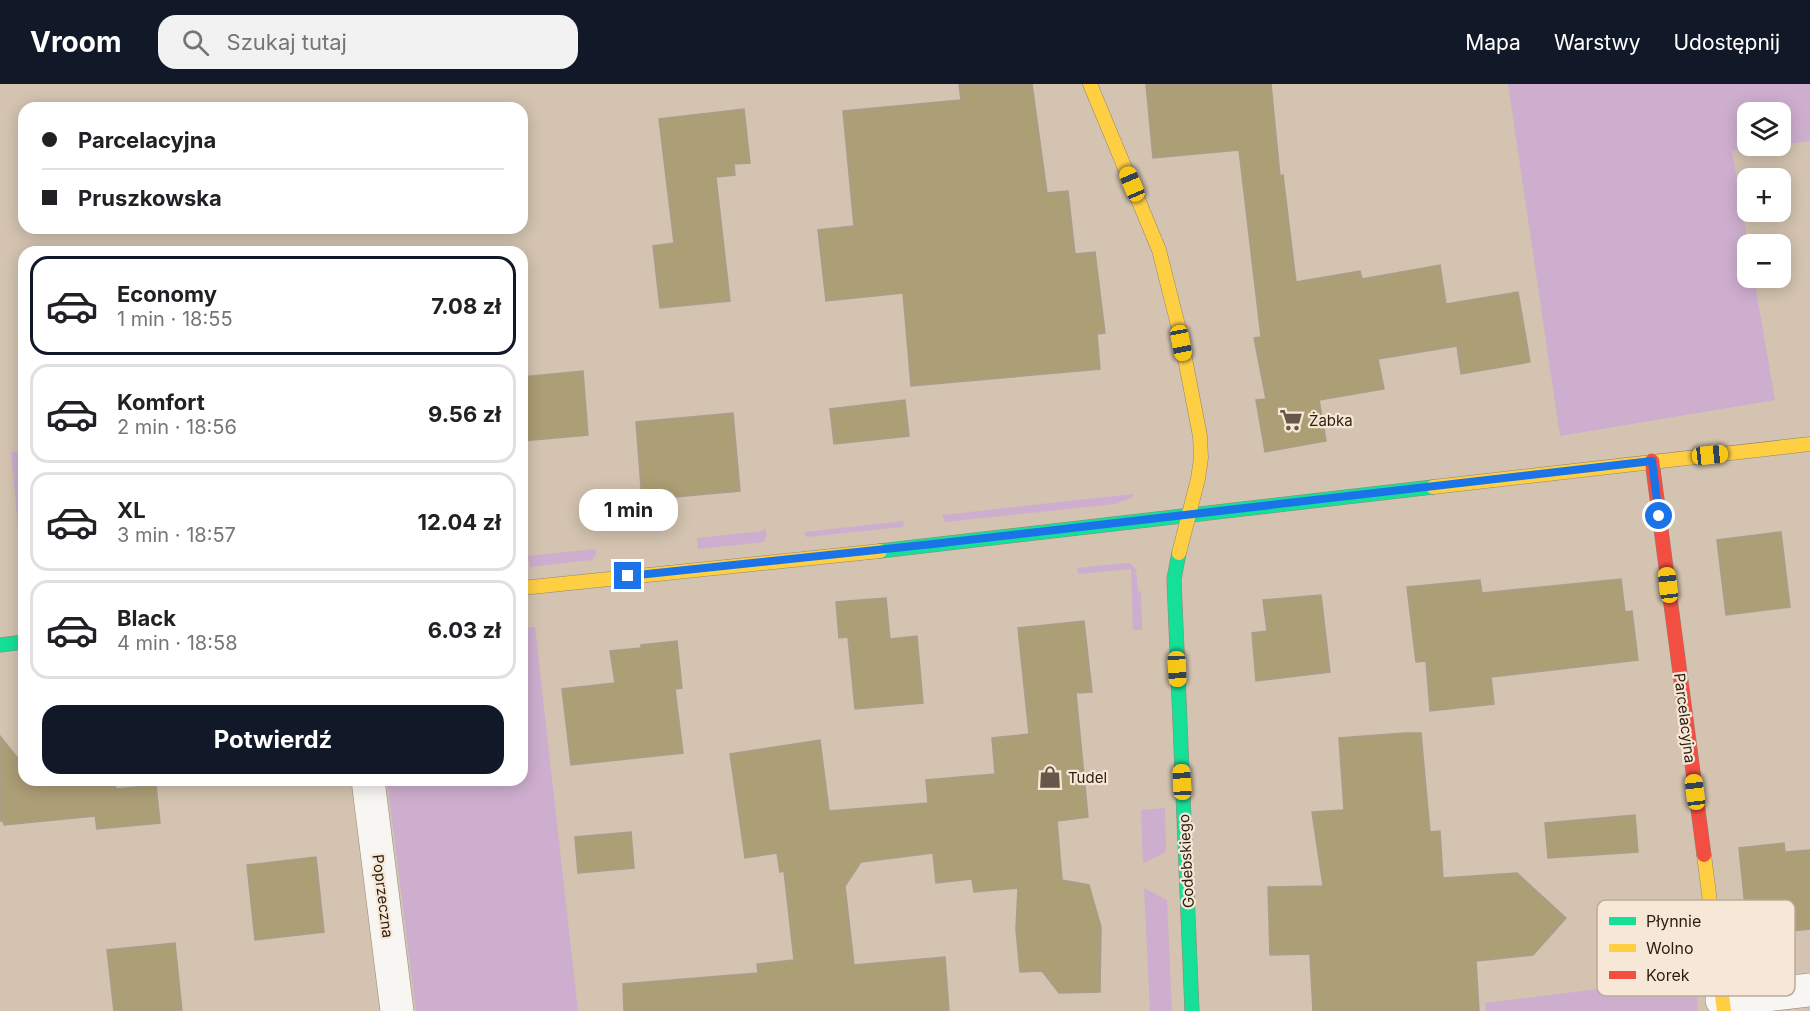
<!DOCTYPE html>
<html lang="pl">
<meta charset="utf-8">
<style>
:root{--surface:#fff;--page:#f2f2f2;--text:#202124;--muted:#757577;--line:#e0e0e0;--accent:#111827}
body{margin:0;font-family:Inter,sans-serif;background:var(--page);color:var(--text);height:100vh;display:flex;flex-direction:column;font-size:22px;white-space:nowrap}
*{box-sizing:border-box;margin:0}
p{font-size:20px;color:var(--muted)}
.icon{flex:none;width:33px;height:33px;fill:none;stroke:currentColor;stroke-width:2;stroke-linecap:round;stroke-linejoin:round}
.map{position:relative;flex:1;overflow:hidden}
.sheet{position:absolute;left:18px;top:162px;width:510px;height:540px;display:flex;flex-direction:column;background:var(--surface);border-radius:18px;box-shadow:0 3px 15px #0003}
.sheet>*{flex:none}
.hud{position:absolute;left:18px;top:18px;width:510px;height:132px;border-radius:18px;box-shadow:0 3px 15px #0003;display:grid;align-content:center;height:132px;padding:0 24px;background:var(--surface)}
.fabs{position:absolute;left:1737px;top:18px;display:grid;gap:12px}
.fabs a{display:grid;place-items:center;width:54px;height:54px;border-radius:12px;background:var(--surface);box-shadow:0 3px 15px #0003;font-size:30px}
.end{position:absolute;width:27px;height:27px;margin:-14px;border:8px solid #1a73e8;background:#fff;box-shadow:0 0 0 3px #fff}
.from{border-radius:50%}
.bubble{position:absolute;height:42px;border-radius:18px;background:var(--surface);box-shadow:0 3px 15px #0003;font-size:20px;font-weight:700;line-height:42px;text-align:center}
.car{position:absolute;width:18px;height:36px;margin:-18px -9px;border-radius:8px;box-shadow:0 0 4px 2px #0007;background:linear-gradient(#f5c518 24%,#345 0 40%,#f5c518 0 76%,#345 0 86%,#f5c518 0)}
.hud b{display:flex;align-items:center;gap:21px;height:57px;font-size:22px}
.hud b+b{border-top:2px solid var(--line)}
.hud i{width:15px;height:15px;background:var(--text)}
ul{padding:10px 0 0;list-style:none}
li{display:flex;align-items:center;gap:18px;height:99px;margin:0 12px 9px;padding:0 12px;border:3px solid var(--line);border-radius:18px}
li div{flex:1}
li b{display:block;font-size:22px}
li em{font-style:normal;font-weight:700}
li.selected{border-color:var(--accent)}
li>.icon{width:54px;height:54px;stroke-width:1.5}
.button{display:flex;gap:12px;margin-top:auto;padding:12px 24px}
.button a{flex:1;height:69px;border-radius:18px;background:var(--accent);color:#fff;font-size:24px;font-weight:700;line-height:69px;text-align:center}
header{display:flex;align-items:center;gap:36px;box-sizing:border-box;height:84px;padding:0 30px;background:var(--accent);color:#fff}
header strong{font-size:28px}
nav{display:flex;gap:33px;margin-inline-start:auto;font-size:21px}
.search{width:420px;height:54px;background:var(--page);display:flex;align-items:center;gap:15px;box-sizing:border-box;padding:0 21px;border-radius:18px;color:var(--muted);font-size:22px}
.map>svg:first-child{display:block}
.green{fill:#ceaecf}
.building{fill:#ac9e75;stroke:#a89e8d;stroke-width:1.5}
.lines{fill:none;stroke-linecap:round;stroke-linejoin:round}
.street-casing{stroke:#928577;stroke-width:34}
.fast-casing{stroke:#928577;stroke-width:15}
.slow-casing{stroke:#928577;stroke-width:15}
.jam-casing{stroke:#928577;stroke-width:15}
.street{stroke:#f8f6f3;stroke-width:33}
.fast{stroke:#16e098;stroke-width:14}
.slow{stroke:#ffcf43;stroke-width:14}
.jam{stroke:#f24e42;stroke-width:14}
.route{stroke:#1a73e8;stroke-width:8}
.labels{text-anchor:middle;dominant-baseline:central;stroke-width:4.5;stroke-linejoin:round;paint-order:stroke}
.poi-label{font-size:15px;fill:#2a1e11;stroke:#f7e7d6;text-anchor:start}
.street-label{font-size:15px;fill:#2a1e11;stroke:#f7e7d6}
.key{fill:#f7e7d6;stroke:#baab9b;stroke-width:1.5}
.key-label{font-size:16px;fill:#2a1e11}
</style>
<header>
<strong>Vroom</strong>
<div class="search"><svg class="icon" aria-label="search" viewBox="0 0 24 24"><circle cx="10" cy="10" r="6"/><path d="M15 15l6 6"/></svg>Szukaj tutaj</div>
<nav><a>Mapa</a><a>Warstwy</a><a>Udostępnij</a></nav>
</header>
<div class="map">
<svg width="1810" height="927" viewBox="0 0 1810 927">
<rect width="100%" height="100%" fill="#d3c3b0"/>
<!-- green -->
<g class="green">
<polygon points="1508,0 1810,0 1810,57 1781,61 1780,28 1748,28 1748,62 1775,62 1732,67 1748,160 1748,194 1754,194 1775,316 1560,352"/>
<polygon points="24,367 24,506 11,368"/>
<polygon points="1133,410 1133,413 1115,420 945,438 942,431"/>
<polygon points="904,437 903,443 806,453 804,448"/>
<polygon points="765,444 767,452 764,458 698,465 697,454 763,447"/>
<polygon points="595,465 596,470 592,476 530,483 528,472"/>
<polygon points="1126,479 1131,480 1136,485 1138,507 1141,508 1142,546 1133,546 1131,485 1078,490 1077,484"/>
<polygon points="535,543 578,927 416,927 387,696 522,696 522,544"/>
<polygon points="1165,724 1166,768 1143,779 1141,726"/>
<polygon points="1144,804 1167,816 1172,927 1150,927"/>
<polygon points="1695,893 1698,927 1486,927 1485,919"/>
</g>
<!-- building -->
<g class="building">
<polygon points="959,0 1032,0 1047,109 1068,107 1075,170 1095,168 1105,249 1097,250 1100,285 911,302 903,209 826,217 818,146 854,142 843,27 961,16"/>
<polygon points="1146,0 1271,0 1280,92 1283,91 1296,198 1360,187 1362,195 1440,181 1446,220 1518,208 1530,278 1461,290 1457,262 1378,275 1384,305 1319,316 1326,357 1265,368 1256,316 1266,315 1254,254 1261,253 1239,66 1153,74"/>
<polygon points="744,25 750,79 734,80 735,91 716,93 730,217 660,224 653,162 674,159 659,35"/>
<polygon points="583,287 588,351 522,357 522,293"/>
<polygon points="905,316 909,352 834,360 830,325"/>
<polygon points="733,329 740,407 642,416 636,338"/>
<polygon points="1781,448 1790,523 1726,531 1717,456"/>
<polygon points="1621,495 1625,528 1632,527 1638,576 1491,593 1494,620 1430,627 1426,577 1416,578 1407,503 1480,496 1482,509"/>
<polygon points="1321,511 1330,588 1256,597 1252,549 1267,547 1263,516"/>
<polygon points="886,514 890,555 917,552 923,619 855,625 848,553 839,554 836,518"/>
<polygon points="1084,537 1092,608 1076,609 1088,733 1057,737 1062,796 1089,801 1101,843 1100,908 1059,909 1042,887 1020,888 1016,846 1018,804 974,808 972,795 936,799 933,769 861,778 845,802 854,881 945,873 949,927 624,927 623,900 758,889 757,880 794,876 784,787 780,788 777,769 745,774 730,670 820,656 829,727 928,719 926,696 995,690 992,654 1029,650 1018,544"/>
<polygon points="677,557 682,604 675,605 683,669 571,681 562,605 615,599 610,567 641,564 641,561"/>
<polygon points="1405,649 1421,649 1430,748 1440,747 1443,794 1517,789 1566,834 1533,871 1476,877 1479,927 1313,927 1310,870 1270,871 1268,803 1323,802 1312,728 1344,726 1339,654"/>
<polygon points="0,652 24,682 24,696 115,696 116,705 156,701 160,739 97,745 95,732 4,741 3,737 0,737"/>
<polygon points="1635,731 1638,768 1548,774 1545,739"/>
<polygon points="631,748 634,784 578,789 575,753"/>
<polygon points="1784,759 1785,768 1810,766 1810,845 1748,852 1739,764"/>
<polygon points="316,773 324,848 255,856 247,781"/>
<polygon points="175,859 182,927 114,927 107,866"/>
</g>
<g class="lines">
<!-- street casing -->
<g class="street-casing">
<g id="street">
<polyline points="368,696 397,927"/>
<polyline points="1722,916 1810,906"/>
</g>
</g>
<!-- fast casing -->
<g class="fast-casing">
<g id="fast">
<polyline points="880,467 1433,403"/>
<polyline points="1179,469 1174,495 1192,927"/>
<polyline points="0,561 24,558"/>
</g>
</g>
<!-- slow casing -->
<g class="slow-casing">
<g id="slow">
<polyline points="1090,0 1159,166 1180,249 1200,352 1201,374 1198,395 1179,469"/>
<polyline points="1433,403 1810,360"/>
<polyline points="522,504 880,467"/>
<polyline points="1704,771 1724,927"/>
</g>
</g>
<!-- jam casing -->
<g class="jam-casing">
<polyline id="jam" points="1652,377 1704,771"/>
</g>
<!-- street -->
<use href="#street" class="street"/>
<!-- fast -->
<use href="#fast" class="fast"/>
<!-- slow -->
<use href="#slow" class="slow"/>
<!-- jam -->
<use href="#jam" class="jam"/>
</g>
<g class="lines">
<!-- route -->
<polyline class="route" points="628,492 933,460 1652,377 1659,432"/>
</g>
<!-- icons -->
<defs>
<g id="supermarket-bare" transform="scale(1.8)"><path d="M-6-5.5h2.5l.6 2H6L4.5 2H-2.5L-4.4-4H-6ZM-1.5 3.2a1.3 1.3 0 1 0 .1 0ZM3 3.2a1.3 1.3 0 1 0 .1 0Z" fill="#655849" stroke="#f7e7d6" stroke-width="2.5" paint-order="stroke"/></g>
<g id="shop-bare" transform="scale(1.8)"><path d="M-5-2.5h2.3a2.7 3.5 0 0 1 5.4 0H5L5.5 6h-11ZM-1.5-2.5h3a1.5 2.3 0 0 0-3 0Z" fill="#655849" stroke="#f7e7d6" stroke-width="2.5" paint-order="stroke"/></g>
</defs>
<g fill-rule="evenodd">
<use href="#supermarket-bare" x="1291" y="336"/>
<use href="#shop-bare" x="1050" y="693"/>
</g>
<g class="labels">
<!-- poi labels -->
<g class="poi-label">
<text x="1309" y="336">Żabka</text>
<text x="1068" y="693">Tudel</text>
</g>
<!-- street labels -->
<g class="street-label">
<text transform="translate(1685 634) rotate(83)">Parcelacyjna</text>
<text transform="translate(1186 777) rotate(-93)">Godebskiego</text>
<text transform="translate(383 812) rotate(83)">Poprzeczna</text>
</g>
</g>
<!-- legend -->
<rect x="1597" y="816" width="198" height="96" rx="9" class="key"/>
<rect x="1609" y="833" width="27" height="8" fill="#16e098"/>
<rect x="1609" y="860" width="27" height="8" fill="#ffcf43"/>
<rect x="1609" y="887" width="27" height="8" fill="#f24e42"/>
<g class="key-label">
<text x="1646" y="843">Płynnie</text>
<text x="1646" y="870">Wolno</text>
<text x="1646" y="897">Korek</text>
</g>
</svg>
<div class="fabs">
<a><svg class="icon" aria-label="layers" viewBox="0 0 24 24"><path d="M12 4l9 5-9 5-9-5zM3 14l9 5 9-5"/></svg></a>
<a>+</a>
<a>−</a>
</div>
<i class="end from" style="left:1659px;top:432px"></i>
<i class="end" style="left:628px;top:492px"></i>
<div class="bubble" style="left:579px;top:405px;width:99px">1 min</div>
<i class="car" style="left:1132px;top:100px;rotate:337deg"></i>
<i class="car" style="left:1181px;top:259px;rotate:169deg"></i>
<i class="car" style="left:1710px;top:371px;rotate:84deg"></i>
<i class="car" style="left:1668px;top:501px;rotate:353deg"></i>
<i class="car" style="left:1177px;top:585px;rotate:177deg"></i>
<i class="car" style="left:1182px;top:698px;rotate:357deg"></i>
<i class="car" style="left:1695px;top:708px;rotate:353deg"></i>
<div class="hud">
<b><i class="from"></i>Parcelacyjna</b>
<b><i></i>Pruszkowska</b>
</div>
<section class="sheet">
<ul>
<li class="selected"><svg class="icon" aria-label="car" viewBox="0 0 24 24"><path d="M5 17H2v-5l4-1 3-4h7l3 4 3 1v5h-3M9 17h6M6 11h13"/><circle cx="7" cy="17" r="2"/><circle cx="17" cy="17" r="2"/></svg><div><b>Economy</b><p>1 min · 18:55</p></div><em>7.08 zł</em></li>
<li><svg class="icon" aria-label="car" viewBox="0 0 24 24"><path d="M5 17H2v-5l4-1 3-4h7l3 4 3 1v5h-3M9 17h6M6 11h13"/><circle cx="7" cy="17" r="2"/><circle cx="17" cy="17" r="2"/></svg><div><b>Komfort</b><p>2 min · 18:56</p></div><em>9.56 zł</em></li>
<li><svg class="icon" aria-label="car" viewBox="0 0 24 24"><path d="M5 17H2v-5l4-1 3-4h7l3 4 3 1v5h-3M9 17h6M6 11h13"/><circle cx="7" cy="17" r="2"/><circle cx="17" cy="17" r="2"/></svg><div><b>XL</b><p>3 min · 18:57</p></div><em>12.04 zł</em></li>
<li><svg class="icon" aria-label="car" viewBox="0 0 24 24"><path d="M5 17H2v-5l4-1 3-4h7l3 4 3 1v5h-3M9 17h6M6 11h13"/><circle cx="7" cy="17" r="2"/><circle cx="17" cy="17" r="2"/></svg><div><b>Black</b><p>4 min · 18:58</p></div><em>6.03 zł</em></li>
</ul>
<div class="button"><a>Potwierdź</a></div>
</section>
</div>
